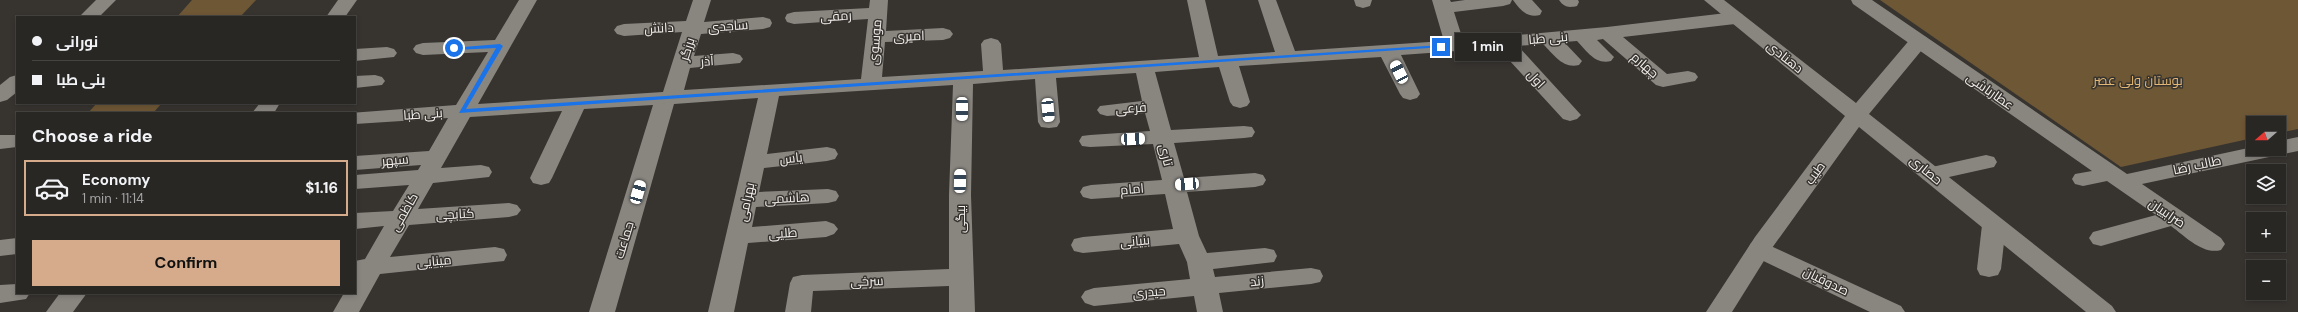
<!DOCTYPE html>
<meta charset="utf-8">
<style>
:root{--surface:#292724;--page:#312f2c;--text:#f1f3f6;--muted:#a5a5a6;--line:#454441;--accent:#d6ab8b}
body{margin:0;font-family:"DM Sans",Cairo,sans-serif;background:var(--page);color:var(--text);height:100vh;display:flex;flex-direction:column;font-size:15px;white-space:nowrap}
*{box-sizing:border-box;margin:0}
p{font-size:13px;color:var(--muted)}
.icon{flex:none;width:22px;height:22px;fill:none;stroke:currentColor;stroke-width:2;stroke-linecap:round;stroke-linejoin:round}
.map{position:relative;flex:1;overflow:hidden}
.side{position:absolute;left:16px;top:112px;width:340px;height:182px;display:flex;flex-direction:column;background:var(--surface);border-radius:0px;box-shadow:0 2px 6px #0003,0 0 0 1px var(--line)}
.side>*{flex:none}
.hud{position:absolute;left:16px;top:16px;width:340px;height:88px;border-radius:0px;box-shadow:0 2px 6px #0003,0 0 0 1px var(--line);display:grid;align-content:center;height:88px;padding:0 16px;background:var(--surface)}
.needle{width:26px;rotate:250deg}
.tools{position:absolute;left:2246px;top:116px;display:grid;gap:8px}
.tools a{display:grid;place-items:center;width:40px;height:40px;border-radius:0px;background:var(--surface);box-shadow:0 2px 6px #0003,0 0 0 1px var(--line);font-size:20px}
.end{position:absolute;width:18px;height:18px;margin:-9px;border:5px solid #1a73e8;background:#fff;box-shadow:0 0 0 2px #fff}
.from{border-radius:50%}
.bubble{position:absolute;height:28px;border-radius:0px;background:var(--surface);box-shadow:0 2px 6px #0003,0 0 0 1px var(--line);font-size:13px;font-weight:700;line-height:28px;text-align:center}
.car{position:absolute;width:12px;height:24px;margin:-12px -6px;border-radius:5px;box-shadow:0 0 3px 1px #0007;background:linear-gradient(#fff 24%,#345 0 40%,#fff 0 76%,#345 0 86%,#fff 0)}
.hud b{display:flex;align-items:center;gap:14px;height:38px;font-size:15px}
.hud b+b{border-top:1px solid var(--line)}
.hud i{width:10px;height:10px;background:var(--text)}
ul{padding:0;list-style:none}
li{display:flex;align-items:center;gap:12px;height:56px;margin:0 8px 6px;padding:0 8px;border:2px solid transparent;border-radius:0px}
li div{flex:1}
li b{display:block;font-size:15px}
li em{font-style:normal;font-weight:700}
li.selected{border-color:var(--accent)}
li>.icon{width:36px;height:36px;stroke-width:1.5}
h2{padding:0 16px;font-size:18px;line-height:48px}
.cta{display:flex;gap:8px;margin-top:auto;padding:8px 16px}
.cta a{flex:1;height:46px;border-radius:0px;background:var(--accent);color:#111;font-size:16px;font-weight:700;line-height:46px;text-align:center}
.map>svg:first-child{display:block}
.green{fill:#6e5735}
.lines{fill:none;stroke-linecap:round;stroke-linejoin:round}
.minor{fill:#898680;fill-rule:evenodd}
.secondary{fill:#898680;fill-rule:evenodd}
.route{fill:#1a73e8}
.labels{text-anchor:middle;dominant-baseline:central;stroke-width:3;stroke-linejoin:round;paint-order:stroke}
.street-label{font-size:13px;fill:#f2f0ed;stroke:#373430}
.park-label{font-size:13px;fill:#e4b874;stroke:#373430}
</style>
<div class="map">
<svg width="2298" height="312" viewBox="0 0 2298 312">
<rect width="100%" height="100%" fill="#373430"/>
<!-- green -->
<g class="green">
<polygon points="192,0 256,0 240,17 177,17"/>
<polygon points="1880,0 2298,0 2298,129 2279,133 2279,123 2253,123 2253,138 2121,167"/>
<polygon points="97,103 162,103 153,113 88,113"/>
</g>
<g class="lines">
<!-- minor -->
<g class="minor">
<polygon points="96,0 116,0 99,17 79,17"/>
<polygon points="338,0 357,0 345,17 326,17"/>
<path d="M 519,0 L 537,0 L 478,104 L 663,92 L 682,32 L 624,36 L 617,34 L 614,30 L 617,26 L 624,24 L 686,21 L 693,0 L 711,0 L 704,22 L 763,17 L 770,19 L 772,23 L 770,27 L 763,29 L 701,34 L 694,56 L 733,53 L 740,55 L 743,59 L 740,63 L 690,68 L 684,90 L 861,79 L 868,19 L 794,24 L 787,22 L 785,18 L 787,14 L 794,12 L 869,8 L 870,0 L 888,0 L 886,31 L 943,28 L 950,30 L 953,34 L 950,38 L 943,40 L 885,42 L 882,77 L 983,71 L 981,44 L 984,40 L 991,38 L 998,40 L 1001,44 L 1003,70 L 1199,57 L 1187,0 L 1205,0 L 1218,56 L 1275,52 L 1258,0 L 1276,0 L 1295,51 L 1444,41 L 1432,0 L 1450,0 L 1451,2 L 1465,0 L 1512,0 L 1510,4 L 1503,6 L 1454,12 L 1463,40 L 1607,27 L 1735,12 L 1742,14 L 1744,18 L 1742,22 L 1735,24 L 1623,37 L 1667,74 L 1688,71 L 1695,73 L 1698,77 L 1695,81 L 1663,87 L 1656,85 L 1603,39 L 1597,40 L 1614,57 L 1611,61 C 1595,65 1587,51 1577,41 L 1564,42 L 1582,61 L 1579,65 C 1563,69 1554,55 1543,44 L 1518,46 L 1581,115 L 1577,119 L 1570,121 L 1563,119 L 1498,48 L 1401,55 L 1420,94 L 1417,98 L 1410,100 L 1403,98 L 1400,94 L 1381,57 L 1239,66 L 1250,102 L 1247,106 L 1240,108 L 1233,106 L 1230,102 L 1219,67 L 1155,72 L 1171,130 L 1244,126 L 1252,127 L 1255,132 L 1252,137 L 1244,138 L 1174,143 L 1184,178 L 1255,173 L 1263,175 L 1266,180 L 1263,185 L 1255,187 L 1187,192 L 1199,236 L 1207,253 L 1265,248 L 1274,250 L 1277,256 L 1274,262 L 1213,269 L 1215,277 L 1311,268 L 1320,270 L 1323,276 L 1320,282 L 1311,284 L 1219,293 L 1223,312 L 1197,312 L 1194,296 L 1094,306 L 1085,303 L 1081,297 L 1085,291 L 1094,288 L 1190,279 L 1187,262 L 1179,244 L 1083,253 L 1074,251 L 1071,245 L 1074,239 L 1083,237 L 1173,229 L 1165,194 L 1091,199 L 1083,197 L 1080,192 L 1083,187 L 1091,185 L 1162,180 L 1153,144 L 1090,147 L 1082,146 L 1079,141 L 1082,136 L 1090,135 L 1150,131 L 1145,113 L 1107,116 L 1100,114 L 1097,110 L 1100,106 L 1142,101 L 1136,73 L 1056,78 L 1060,122 L 1057,127 L 1049,128 L 1041,127 L 1038,122 L 1035,79 L 973,84 L 971,195 L 975,312 L 949,312 L 949,286 L 813,291 L 811,312 L 785,312 L 790,283 L 793,277 L 802,275 L 949,269 L 949,195 L 953,85 L 779,96 L 767,154 L 827,147 L 835,149 L 838,154 L 835,159 L 827,161 L 764,168 L 759,192 L 828,189 L 836,191 L 839,196 L 836,201 L 828,203 L 756,207 L 752,227 L 826,221 L 834,224 L 838,229 L 834,234 L 826,237 L 748,243 L 734,312 L 708,312 L 758,98 L 674,104 L 615,312 L 589,312 L 653,105 L 584,109 L 552,178 L 549,183 L 541,185 L 533,183 L 530,178 L 562,111 L 470,117 L 441,168 L 481,165 L 489,167 L 492,172 L 489,177 L 433,183 L 418,209 L 509,203 L 517,205 L 521,210 L 517,215 L 509,217 L 409,225 L 390,257 L 495,247 L 504,249 L 507,255 L 504,261 L 380,274 L 359,312 L 333,312 L 344,293 L 355,293 L 355,261 L 365,259 L 384,226 L 355,229 L 355,213 L 393,211 L 409,185 L 355,189 L 355,175 L 418,170 L 421,165 L 355,170 L 355,156 L 429,151 L 448,118 L 355,124 L 355,113 L 350,113 L 456,105 L 488,52 L 423,55 L 416,53 L 413,49 L 416,45 L 423,43 L 495,40 Z"/>
<polygon points="1354,0 1372,0 1370,6 1363,8 1356,6"/>
<path d="M 1513,0 L 1532,0 L 1542,11 L 1540,15 C 1527,18 1520,10 1513,0 Z"/>
<path d="M 1559,0 L 1578,0 L 1579,2 L 1577,6 C 1568,8 1564,7 1559,0 Z"/>
<path d="M 1851,0 L 1872,0 L 2127,174 L 2253,147 L 2253,149 L 2279,149 L 2279,141 L 2298,137 L 2298,151 L 2142,184 L 2221,238 L 2225,244 L 2221,250 C 2203,255 2186,237 2171,226 L 2101,246 L 2093,244 L 2089,238 L 2093,232 L 2156,215 L 2107,181 L 2083,186 L 2075,184 L 2072,179 L 2075,174 L 2092,171 L 1853,4 Z"/>
<polygon points="387,47 394,49 397,53 394,57 355,61 355,49"/>
<polygon points="17,75 17,92 7,100 0,102 0,85 10,77"/>
<polygon points="375,75 382,77 385,81 382,85 355,88 355,76"/>
<polygon points="260,103 280,103 274,113 252,113"/>
<polygon points="0,135 17,135 17,147 0,149"/>
<polygon points="1986,155 1994,157 1997,162 1994,167 1931,181 1923,179 1920,174 1923,169"/>
<polygon points="1994,217 2002,220 2006,225 2001,269 1998,275 1989,277 1980,275 1977,269 1982,225 1986,220"/>
<polygon points="17,238 17,254 0,256 0,240"/>
<polygon points="1760,241 1901,306 1905,312 1870,312 1751,255 1748,249 1751,243"/>
<polygon points="17,284 17,293 30,293 26,299 0,303 0,285"/>
<polygon points="60,293 87,293 73,312 46,312"/>
</g>
<!-- secondary -->
<polygon class="secondary" points="1704,0 1724,0 1856,103 1912,37 1919,35 1926,37 1929,41 1926,45 1869,114 2112,306 2116,312 2086,312 1859,127 1772,248 1732,312 1706,312 1755,237 1845,116"/>
</g>
<!-- route -->
<polygon class="route" points="500,44 503,46 466,109 1441,45 1444,47 459,113 496,48 454,50 451,48"/>
<g class="labels">
<!-- street labels -->
<g class="street-label">
<text transform="translate(836 16) rotate(-3)">رمقی</text>
<text transform="translate(728 26) rotate(-4)">ساجدی</text>
<text transform="translate(659 28) rotate(-3)">دانش</text>
<text transform="translate(909 36) rotate(-2)">امیری</text>
<text transform="translate(1548 38) rotate(-5)">بنی طبا</text>
<text transform="translate(875 42) rotate(-85)">موسوی</text>
<text transform="translate(687 49) rotate(-73)">برزگر</text>
<text transform="translate(1785 57) rotate(39)">دهنادی</text>
<text transform="translate(707 61) rotate(-4)">آذر</text>
<text transform="translate(1645 65) rotate(41)">چهارم</text>
<text transform="translate(1536 79) rotate(47)">اول</text>
<text transform="translate(1990 91) rotate(35)">عطارباشی</text>
<text transform="translate(1131 108) rotate(-4)">فرعی</text>
<text transform="translate(423 114) rotate(-4)">بنی طبا</text>
<text transform="translate(1166 155) rotate(76)">تاری</text>
<text transform="translate(791 158) rotate(-6)">یاس</text>
<text transform="translate(395 160) rotate(-5)">سپهر</text>
<text transform="translate(2197 165) rotate(-12)">طالب رضا</text>
<text transform="translate(1926 170) rotate(39)">حصاری</text>
<text transform="translate(1815 173) rotate(-54)">طیب</text>
<text transform="translate(1132 189) rotate(-5)">امام</text>
<text transform="translate(787 198) rotate(-3)">هاشمی</text>
<text transform="translate(746 202) rotate(-78)">بهرامی</text>
<text transform="translate(404 212) rotate(-60)">کاظمی</text>
<text transform="translate(2167 213) rotate(34)">ضرابییان</text>
<text transform="translate(455 214) rotate(-3)">کتابچی</text>
<text transform="translate(960 219) rotate(-90)">بیگی</text>
<text transform="translate(783 233) rotate(-4)">طلیی</text>
<text transform="translate(624 240) rotate(-73)">جماعت</text>
<text transform="translate(1135 241) rotate(-5)">بنیانی</text>
<text transform="translate(434 261) rotate(-5)">مینایی</text>
<text transform="translate(867 281) rotate(-2)">سرخی</text>
<text transform="translate(1257 281) rotate(-6)">زند</text>
<text transform="translate(1826 281) rotate(26)">صدوقیان</text>
<text transform="translate(1149 292) rotate(-5)">حیدری</text>
</g>
<!-- park labels -->
<g class="park-label">
<text x="2138" y="80">بوستان ولی عصر</text>
</g>
</g>
</svg>
<div class="tools">
<a><svg class="needle" viewBox="-14 -14 28 28"><path d="M0-13l5 13h-10z" fill="#e53935"/><path d="M0 13l5-13h-10z" fill="#a5a5a6"/></svg></a>
<a><svg class="icon" aria-label="layers" viewBox="0 0 24 24"><path d="M12 4l9 5-9 5-9-5zM3 14l9 5 9-5"/></svg></a>
<a>+</a>
<a>−</a>
</div>
<i class="end from" style="left:454px;top:48px"></i>
<i class="end" style="left:1441px;top:47px"></i>
<div class="bubble" style="left:1455px;top:33px;width:66px">1 min</div>
<i class="car" style="left:1399px;top:72px;rotate:333deg"></i>
<i class="car" style="left:962px;top:109px;rotate:180deg"></i>
<i class="car" style="left:1048px;top:110px;rotate:175deg"></i>
<i class="car" style="left:1133px;top:139px;rotate:87deg"></i>
<i class="car" style="left:960px;top:181px;rotate:1deg"></i>
<i class="car" style="left:1187px;top:184px;rotate:266deg"></i>
<i class="car" style="left:638px;top:192px;rotate:16deg"></i>
<div class="hud">
<b><i class="from"></i>نورانی</b>
<b><i></i>بنی طبا</b>
</div>
<section class="side">
<h2>Choose a ride</h2>
<ul>
<li class="selected"><svg class="icon" aria-label="car" viewBox="0 0 24 24"><path d="M5 17H2v-5l4-1 3-4h7l3 4 3 1v5h-3M9 17h6M6 11h13"/><circle cx="7" cy="17" r="2"/><circle cx="17" cy="17" r="2"/></svg><div><b>Economy</b><p>1 min · 11:14</p></div><em>$1.16</em></li>
</ul>
<div class="cta"><a>Confirm</a></div>
</section>
</div>
